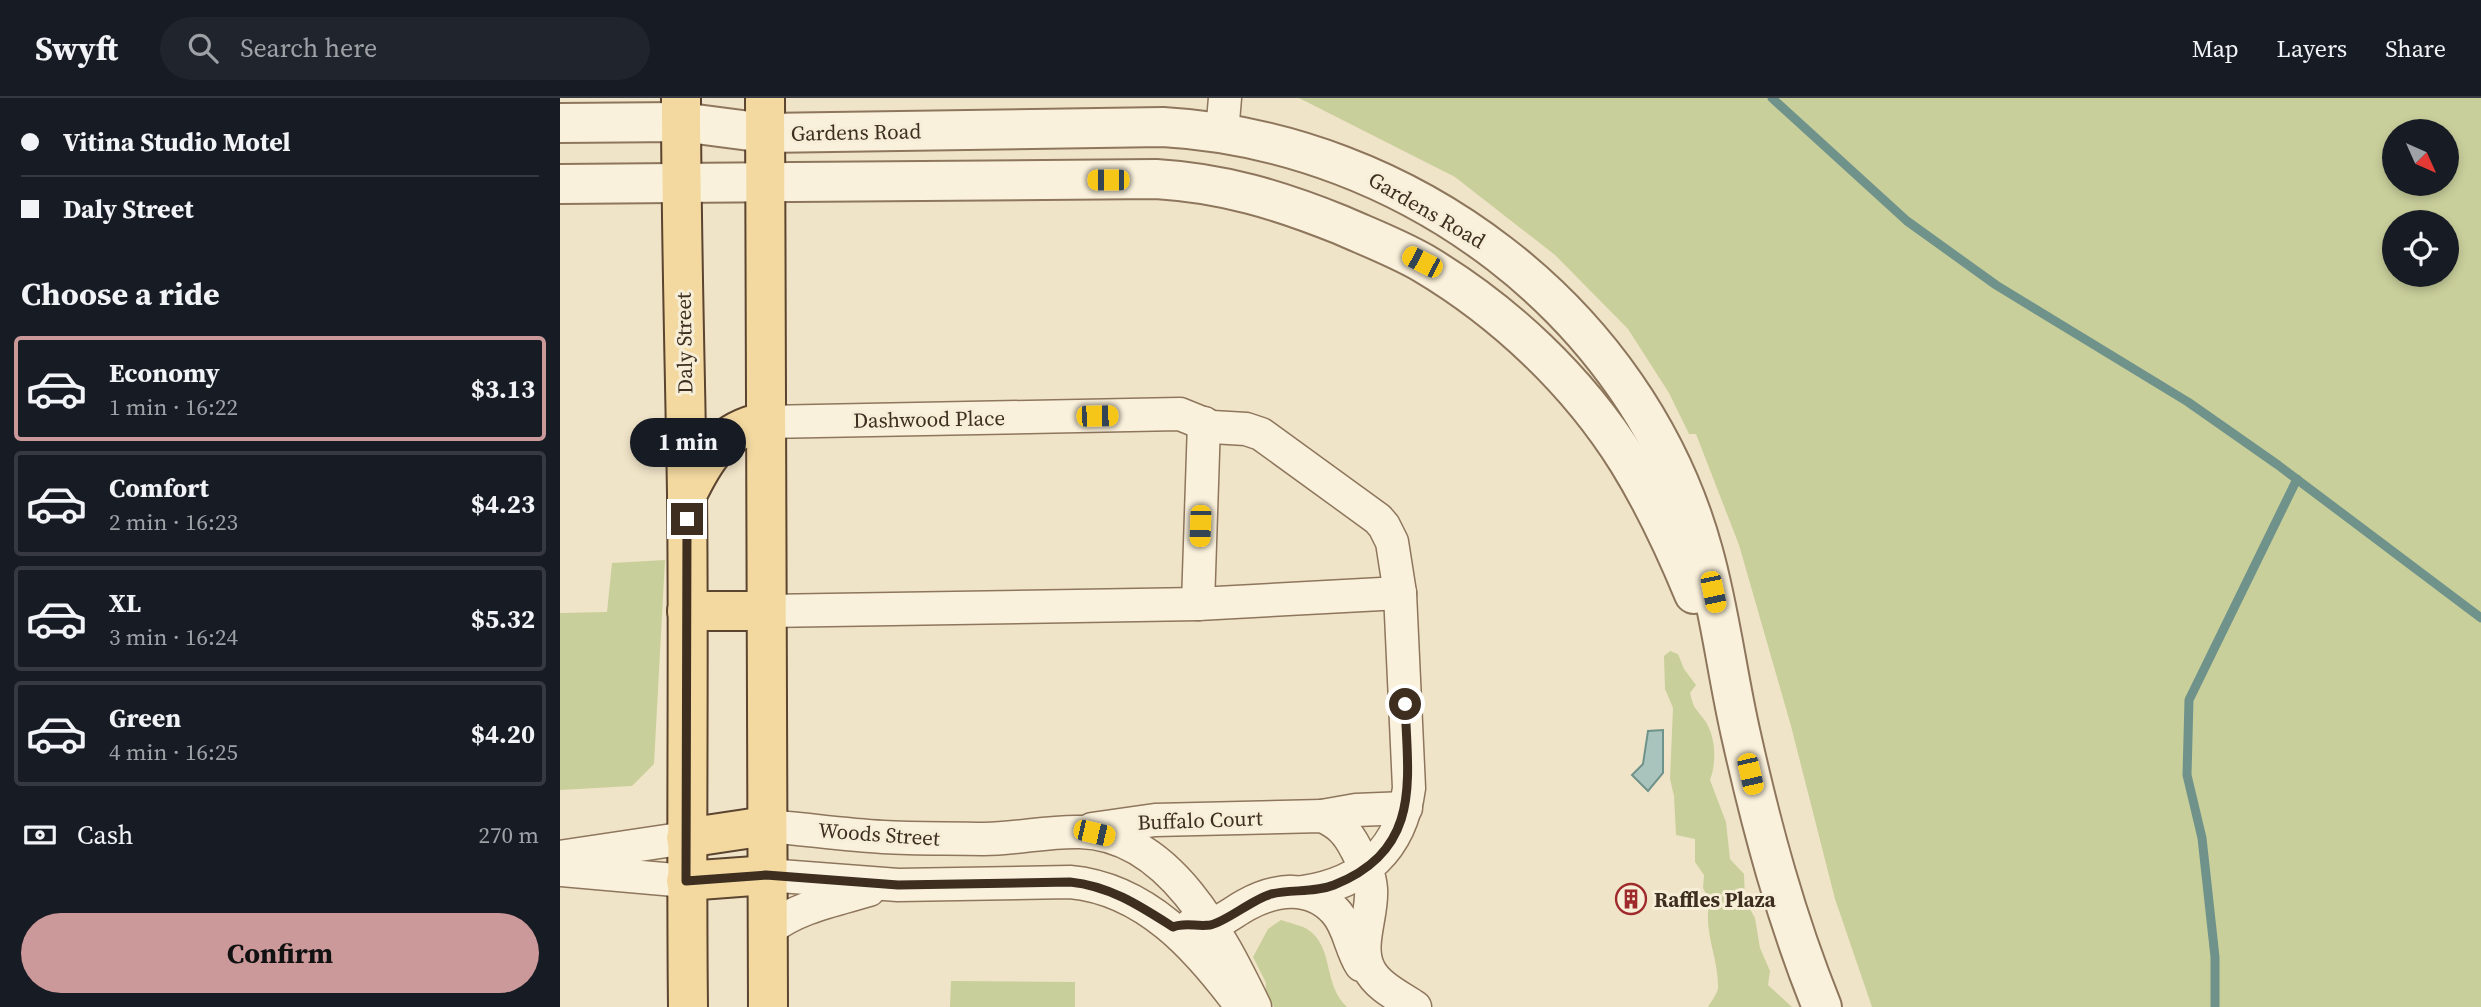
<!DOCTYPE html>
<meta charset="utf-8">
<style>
:root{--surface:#171b24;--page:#20242c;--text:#f1f3f6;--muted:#9ea1a6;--line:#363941;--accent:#cc999b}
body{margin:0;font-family:"Source Serif 4",serif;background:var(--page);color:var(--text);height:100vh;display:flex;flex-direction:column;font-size:26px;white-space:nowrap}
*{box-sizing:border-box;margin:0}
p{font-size:23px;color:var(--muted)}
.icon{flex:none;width:38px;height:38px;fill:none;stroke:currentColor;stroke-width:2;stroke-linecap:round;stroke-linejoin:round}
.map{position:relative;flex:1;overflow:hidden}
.details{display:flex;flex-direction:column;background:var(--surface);width:560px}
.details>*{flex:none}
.top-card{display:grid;align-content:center;height:154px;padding:0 21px;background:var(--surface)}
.needle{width:46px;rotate:135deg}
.controls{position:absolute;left:1822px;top:21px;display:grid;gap:14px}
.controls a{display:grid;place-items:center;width:77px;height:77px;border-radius:50%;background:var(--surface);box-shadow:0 4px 10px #0003;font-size:35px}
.end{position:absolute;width:32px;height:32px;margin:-16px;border:9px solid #3d2e20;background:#fff;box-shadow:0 0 0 4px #fff}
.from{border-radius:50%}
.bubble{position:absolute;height:49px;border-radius:24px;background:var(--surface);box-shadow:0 4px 10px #0003;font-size:23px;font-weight:700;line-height:49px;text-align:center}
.car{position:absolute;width:21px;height:42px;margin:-21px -10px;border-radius:9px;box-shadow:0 0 5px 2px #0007;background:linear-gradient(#f5c518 24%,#345 0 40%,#f5c518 0 76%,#345 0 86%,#f5c518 0)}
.top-card b{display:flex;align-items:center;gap:24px;height:66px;font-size:26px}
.top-card b+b{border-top:2px solid var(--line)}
.top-card i{width:18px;height:18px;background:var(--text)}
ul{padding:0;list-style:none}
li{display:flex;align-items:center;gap:21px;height:105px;margin:0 14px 10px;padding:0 7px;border:4px solid var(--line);border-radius:7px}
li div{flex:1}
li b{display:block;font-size:26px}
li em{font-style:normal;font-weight:700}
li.active{border-color:var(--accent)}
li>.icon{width:63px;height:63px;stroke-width:1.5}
h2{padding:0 21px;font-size:32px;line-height:84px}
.pay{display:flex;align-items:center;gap:18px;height:77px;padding:0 21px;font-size:26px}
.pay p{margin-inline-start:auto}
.button{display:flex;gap:14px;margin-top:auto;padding:14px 21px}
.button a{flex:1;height:80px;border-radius:42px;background:var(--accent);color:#111;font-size:28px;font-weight:700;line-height:80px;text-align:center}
header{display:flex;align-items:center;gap:42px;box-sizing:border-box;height:98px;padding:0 35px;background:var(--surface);border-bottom:2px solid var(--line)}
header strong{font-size:33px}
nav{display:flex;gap:38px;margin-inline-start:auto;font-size:24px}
.search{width:490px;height:63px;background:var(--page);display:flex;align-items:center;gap:18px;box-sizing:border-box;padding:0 24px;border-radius:38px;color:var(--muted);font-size:26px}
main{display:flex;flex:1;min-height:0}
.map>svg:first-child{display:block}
.green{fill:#c9cf9b;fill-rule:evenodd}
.water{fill:#a9c4bc;stroke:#6f938a;stroke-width:2}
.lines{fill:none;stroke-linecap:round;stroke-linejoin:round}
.stream{stroke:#6f938a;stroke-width:9}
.minor-casing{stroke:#8d765c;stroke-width:35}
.tertiary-casing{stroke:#8d765c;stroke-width:42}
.primary-casing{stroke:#5b4430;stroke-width:42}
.minor{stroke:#faf1dc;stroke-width:32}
.tertiary{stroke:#faf1dc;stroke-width:38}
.primary{stroke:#f3d9a0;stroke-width:38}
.route{stroke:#3d2e20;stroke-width:9}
.labels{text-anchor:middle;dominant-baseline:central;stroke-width:6;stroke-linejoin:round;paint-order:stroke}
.street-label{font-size:21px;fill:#3d2e20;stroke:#f7eed8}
.poi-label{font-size:21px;font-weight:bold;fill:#3d2e20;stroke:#f7eed8;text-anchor:start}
</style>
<header>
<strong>Swyft</strong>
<div class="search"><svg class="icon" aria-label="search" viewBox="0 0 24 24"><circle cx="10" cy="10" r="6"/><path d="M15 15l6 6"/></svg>Search here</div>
<nav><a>Map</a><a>Layers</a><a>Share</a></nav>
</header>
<main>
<section class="details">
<div class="top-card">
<b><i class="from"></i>Vitina Studio Motel</b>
<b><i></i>Daly Street</b>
</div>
<h2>Choose a ride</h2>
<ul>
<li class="active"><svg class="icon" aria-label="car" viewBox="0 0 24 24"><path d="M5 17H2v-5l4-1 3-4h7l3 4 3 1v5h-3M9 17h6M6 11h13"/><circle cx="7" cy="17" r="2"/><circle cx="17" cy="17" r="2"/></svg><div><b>Economy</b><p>1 min · 16:22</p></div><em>$3.13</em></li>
<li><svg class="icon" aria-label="car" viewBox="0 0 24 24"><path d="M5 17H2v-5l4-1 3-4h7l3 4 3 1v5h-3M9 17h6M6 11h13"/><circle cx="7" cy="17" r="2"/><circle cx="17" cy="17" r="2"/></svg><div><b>Comfort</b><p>2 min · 16:23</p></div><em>$4.23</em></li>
<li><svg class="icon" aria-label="car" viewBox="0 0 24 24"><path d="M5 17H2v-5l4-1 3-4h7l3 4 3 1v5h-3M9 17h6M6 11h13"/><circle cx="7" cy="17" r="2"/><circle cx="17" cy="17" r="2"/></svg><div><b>XL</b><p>3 min · 16:24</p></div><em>$5.32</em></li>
<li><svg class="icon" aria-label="car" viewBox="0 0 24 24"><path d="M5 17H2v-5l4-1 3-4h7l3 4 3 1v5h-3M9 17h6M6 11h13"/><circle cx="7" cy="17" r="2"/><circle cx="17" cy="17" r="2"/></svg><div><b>Green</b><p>4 min · 16:25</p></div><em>$4.20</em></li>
</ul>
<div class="pay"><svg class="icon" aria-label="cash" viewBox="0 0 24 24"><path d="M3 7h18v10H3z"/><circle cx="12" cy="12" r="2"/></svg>Cash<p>270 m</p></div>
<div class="button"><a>Confirm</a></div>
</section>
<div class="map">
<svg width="1921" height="909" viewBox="0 0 1921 909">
<rect width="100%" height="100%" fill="#f0e4c8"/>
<!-- green -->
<g class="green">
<path d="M 739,0 L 1921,0 L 1921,909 L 1312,909 L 1275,801 L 1231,628 L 1179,447 L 1136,336 L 1129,336 L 1109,295 L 1068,231 L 995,157 L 895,79 ZM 1834,33 L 1886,33 L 1886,86 L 1834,86 ZM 1834,124 L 1886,124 L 1886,177 L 1834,177 Z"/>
<polygon points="105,462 94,666 72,688 0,692 0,515 47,514 52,465"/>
<path d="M 1110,553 L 1118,556 L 1124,571 L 1136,587 L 1130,595 C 1134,611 1134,608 1143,620 C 1156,636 1157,664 1150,682 L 1166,724 L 1170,761 L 1184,776 L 1185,802 L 1195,820 L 1200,850 L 1210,873 L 1208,887 L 1232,909 L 1148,909 C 1151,903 1157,897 1158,890 C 1159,861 1142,831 1150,803 L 1143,790 L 1144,777 L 1135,764 L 1135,741 L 1116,737 L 1114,698 L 1110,681 L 1113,610 L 1105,591 L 1104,558 Z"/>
<path d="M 721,822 C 729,825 740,827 747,831 C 775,849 762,886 787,909 L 714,909 L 705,899 L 706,885 L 693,859 L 708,831 Z"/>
<polygon points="391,883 515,884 515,909 390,909"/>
</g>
<!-- water -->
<polygon class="water" points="1103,632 1103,675 1088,693 1072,677 1083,666 1088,633"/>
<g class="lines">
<!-- stream -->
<g class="stream">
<polyline points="1212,0 1347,123 1436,187 1628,304 1718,367 1921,520"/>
<polyline points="1655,909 1655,859 1642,740 1627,677 1629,602 1737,381"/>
</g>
<!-- minor casing -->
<g class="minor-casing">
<g id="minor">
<polyline points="662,35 665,0"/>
<path d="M 205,324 L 620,316 L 652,329 L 686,331 L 701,336 L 818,421 L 824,428 L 832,444 L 840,495 L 849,690 C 841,751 804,785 743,794"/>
<polyline points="638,506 644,325"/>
<polyline points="206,513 638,506 840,495"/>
<polyline points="762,718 796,712 846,710"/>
<path d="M 206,728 C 245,731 284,737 323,739 C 357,741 390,740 424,741 C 456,741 488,733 520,734 C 610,736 661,839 695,909"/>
<path d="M 532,731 L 595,722 L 762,718 C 779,725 788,735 796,751 C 803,764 810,776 811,791 C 813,817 797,847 809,871 C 817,888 840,899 855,909"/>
<polyline points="0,759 126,740"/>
<polyline points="2,772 126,783"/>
<path d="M 207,777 L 338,787 L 510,784 C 586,791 638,850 681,908"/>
<path d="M 631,827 C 638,827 647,828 653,826 C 664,822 675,813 686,807 C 715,791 750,786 775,813 C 789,828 790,850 801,867"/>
<path d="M 208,832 C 237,809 275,802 309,792"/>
</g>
</g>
<!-- tertiary casing -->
<g class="tertiary-casing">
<g id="tertiary">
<path d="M 0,25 L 121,24 L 205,35 L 603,29 C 848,43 1077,213 1143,453 C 1160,513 1167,576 1181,637 C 1202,731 1226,820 1262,909"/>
<path d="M 0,86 L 596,81 C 663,85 719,102 781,127 C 808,139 837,150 863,165 C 944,213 1018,283 1068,363 C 1094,405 1115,450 1134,496"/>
</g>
</g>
<!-- primary casing -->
<g class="primary-casing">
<g id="primary">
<path d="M 121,0 C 121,132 125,264 127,396 C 129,567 126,738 128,909"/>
<polyline points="205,0 208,909"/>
<path d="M 127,397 C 145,360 161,332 205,324"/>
<polyline points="127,513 206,513"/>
<polyline points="126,740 206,728"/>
<polyline points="126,783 207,777"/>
</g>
</g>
<!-- minor -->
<use href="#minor" class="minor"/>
<!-- tertiary -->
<use href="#tertiary" class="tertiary"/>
<!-- primary -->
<use href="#primary" class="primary"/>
</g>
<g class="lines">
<!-- route -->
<path class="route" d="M 127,421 L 126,783 L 206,777 L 338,787 L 510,784 C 550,788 580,808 613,829 C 625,824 637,829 650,827 C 666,824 691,802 711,796 C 732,791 754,795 774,787 C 862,752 848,683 845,606"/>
</g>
<!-- icons -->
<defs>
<g id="building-ring" transform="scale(1.575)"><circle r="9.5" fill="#f7eed8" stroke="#9e2a2b" stroke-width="1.5"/><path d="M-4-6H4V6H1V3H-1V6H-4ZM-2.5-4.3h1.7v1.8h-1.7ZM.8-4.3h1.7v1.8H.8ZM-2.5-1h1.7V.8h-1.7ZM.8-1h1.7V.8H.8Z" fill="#9e2a2b"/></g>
</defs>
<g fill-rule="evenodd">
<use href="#building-ring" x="1071" y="801"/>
</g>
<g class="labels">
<!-- street labels -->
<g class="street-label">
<text transform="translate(296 34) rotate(-1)">Gardens Road</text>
<text transform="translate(867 112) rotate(30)">Gardens Road</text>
<text transform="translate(124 245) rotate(-91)">Daly Street</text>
<text transform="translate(369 321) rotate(-1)">Dashwood Place</text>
<text transform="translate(640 722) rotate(-2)">Buffalo Court</text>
<text transform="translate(319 736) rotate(4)">Woods Street</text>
</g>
<!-- poi labels -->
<g class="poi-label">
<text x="1094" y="801">Raffles Plaza</text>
</g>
</g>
</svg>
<div class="controls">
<a><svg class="needle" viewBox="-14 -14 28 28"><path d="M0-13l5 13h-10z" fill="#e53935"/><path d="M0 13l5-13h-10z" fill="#9ea1a6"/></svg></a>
<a><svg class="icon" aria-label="locate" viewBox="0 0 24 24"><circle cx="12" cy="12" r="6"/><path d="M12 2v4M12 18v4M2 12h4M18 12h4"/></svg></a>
</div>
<i class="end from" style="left:845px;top:606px"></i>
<i class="end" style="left:127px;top:421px"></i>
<div class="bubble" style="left:70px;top:320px;width:116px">1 min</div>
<i class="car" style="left:548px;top:82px;rotate:270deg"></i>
<i class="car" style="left:862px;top:164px;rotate:297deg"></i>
<i class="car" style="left:537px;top:318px;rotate:89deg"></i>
<i class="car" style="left:640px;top:428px;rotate:182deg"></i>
<i class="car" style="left:1153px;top:494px;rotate:168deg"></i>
<i class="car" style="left:1190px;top:676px;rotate:167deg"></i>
<i class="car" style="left:534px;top:735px;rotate:103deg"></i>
</div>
</main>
